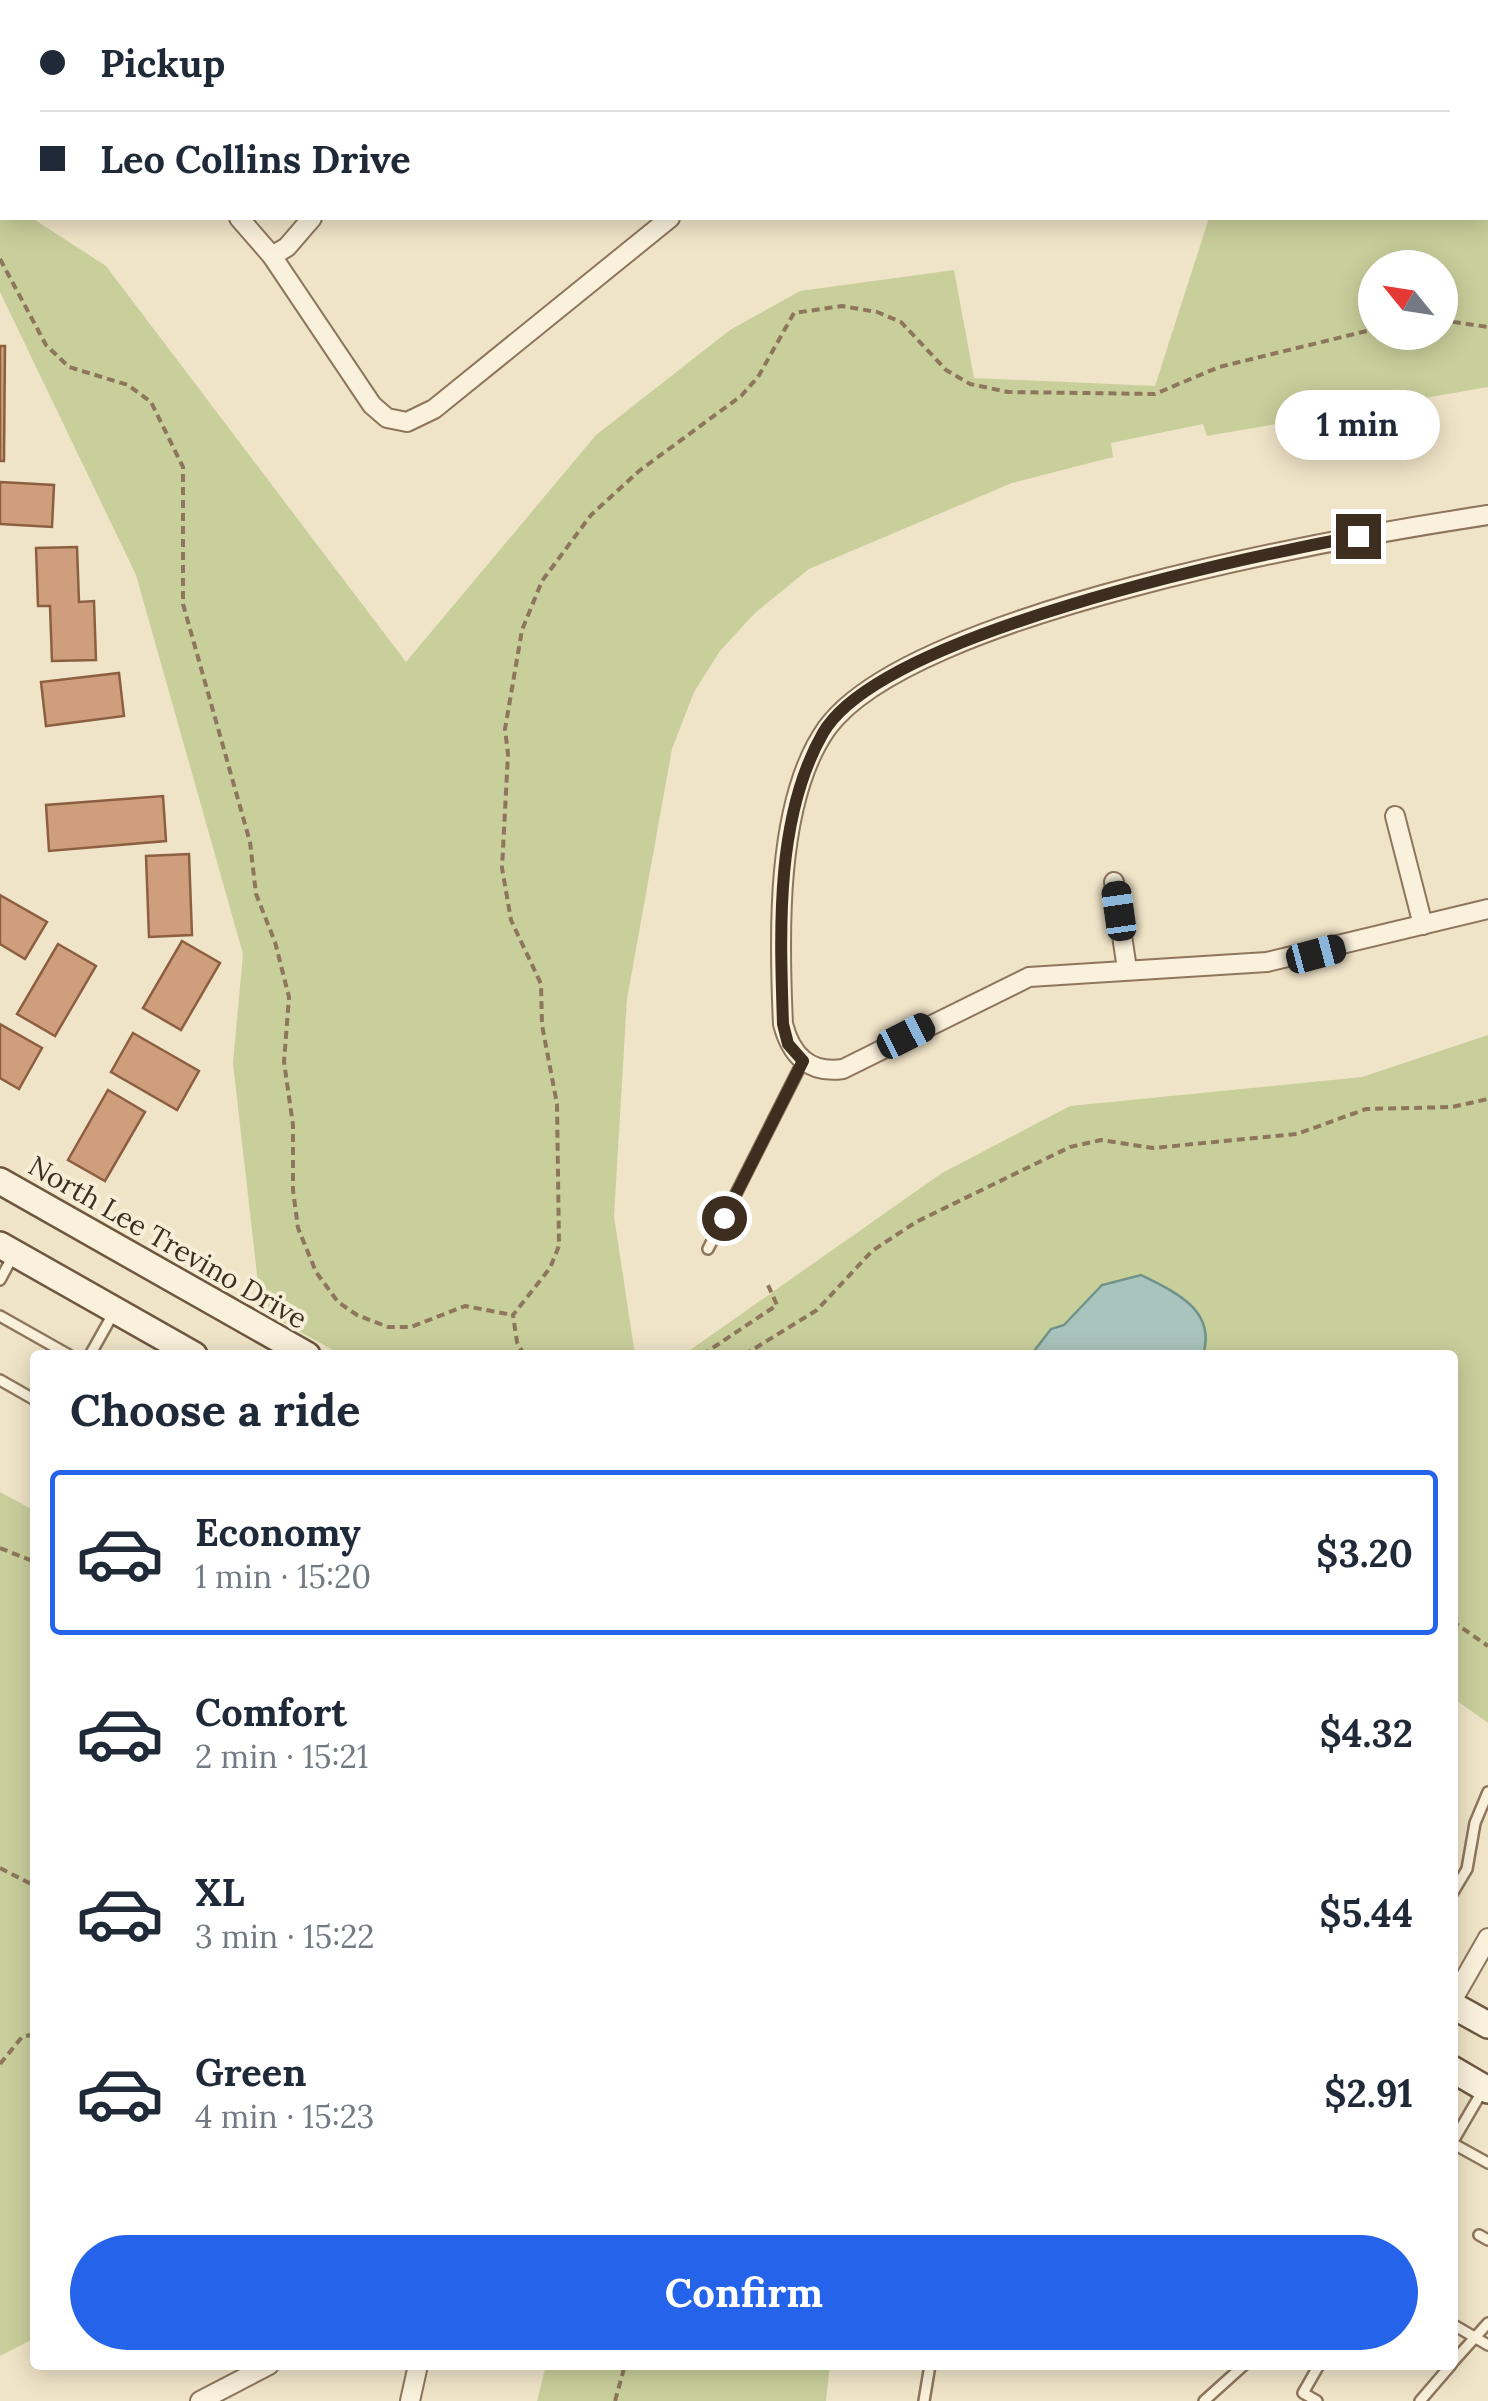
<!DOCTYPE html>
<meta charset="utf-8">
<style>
:root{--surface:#fff;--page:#f2f2f3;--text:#1f2937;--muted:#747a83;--line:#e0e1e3;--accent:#2563eb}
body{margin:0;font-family:Lora,serif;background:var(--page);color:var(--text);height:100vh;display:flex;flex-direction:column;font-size:38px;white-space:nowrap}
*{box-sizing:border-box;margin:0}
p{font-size:32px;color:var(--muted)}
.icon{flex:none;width:55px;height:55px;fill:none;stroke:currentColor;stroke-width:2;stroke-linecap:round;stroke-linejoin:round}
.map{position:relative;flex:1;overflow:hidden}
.sheet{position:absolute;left:30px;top:1350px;width:1428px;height:1020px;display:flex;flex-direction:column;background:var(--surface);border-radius:10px;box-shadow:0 5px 25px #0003}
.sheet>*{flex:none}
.hud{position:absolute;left:0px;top:0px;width:1490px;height:220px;box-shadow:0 5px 25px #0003;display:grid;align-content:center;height:220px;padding:0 40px;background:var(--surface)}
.needle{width:65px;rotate:300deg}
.controls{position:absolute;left:1358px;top:250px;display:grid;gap:20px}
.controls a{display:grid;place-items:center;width:100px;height:100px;border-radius:50%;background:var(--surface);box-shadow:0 5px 25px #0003;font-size:50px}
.end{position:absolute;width:45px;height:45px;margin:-22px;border:12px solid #3d2e20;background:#fff;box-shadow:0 0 0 5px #fff}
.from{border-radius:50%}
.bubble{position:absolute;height:70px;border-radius:35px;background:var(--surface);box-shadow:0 5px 25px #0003;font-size:32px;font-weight:700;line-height:70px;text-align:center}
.car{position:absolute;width:30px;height:60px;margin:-30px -15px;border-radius:12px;box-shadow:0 0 8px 2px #0007;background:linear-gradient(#222 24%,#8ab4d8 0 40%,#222 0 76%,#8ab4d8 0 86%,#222 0)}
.hud b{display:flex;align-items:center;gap:35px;height:95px;font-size:38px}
.hud b+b{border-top:2px solid var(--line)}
.hud i{width:25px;height:25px;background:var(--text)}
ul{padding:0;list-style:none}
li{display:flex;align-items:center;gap:30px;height:165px;margin:0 20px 15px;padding:0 20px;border:5px solid transparent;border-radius:10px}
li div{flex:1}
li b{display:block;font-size:38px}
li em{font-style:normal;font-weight:700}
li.current{border-color:var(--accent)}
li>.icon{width:90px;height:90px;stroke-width:1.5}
h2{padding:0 40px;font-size:45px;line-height:120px}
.action{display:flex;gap:20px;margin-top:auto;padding:20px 40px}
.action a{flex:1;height:115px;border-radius:60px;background:var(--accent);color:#fff;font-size:40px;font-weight:700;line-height:115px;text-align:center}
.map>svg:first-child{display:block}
.green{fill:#c9cf9b;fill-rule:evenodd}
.water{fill:#a9c4bc;stroke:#6f938a;stroke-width:2.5}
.building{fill:#cf9f7d;stroke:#8d5f41;stroke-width:2.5}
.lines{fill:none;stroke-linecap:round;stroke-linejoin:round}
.service-casing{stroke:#8d765c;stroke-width:14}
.minor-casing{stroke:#8d765c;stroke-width:22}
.secondary-casing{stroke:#6f573f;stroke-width:30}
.path{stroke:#8d765c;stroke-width:4;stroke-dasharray:8 5;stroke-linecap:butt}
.service{stroke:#faf1dc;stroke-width:9}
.minor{stroke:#faf1dc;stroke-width:18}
.secondary{stroke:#faf1dc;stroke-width:25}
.route{stroke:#3d2e20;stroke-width:12}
.labels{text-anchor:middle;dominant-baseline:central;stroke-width:8;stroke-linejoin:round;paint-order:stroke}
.street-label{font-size:28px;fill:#3d2e20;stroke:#f7eed8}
</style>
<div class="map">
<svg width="1488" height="2401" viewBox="0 0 1488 2401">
<rect width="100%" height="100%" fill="#f0e4c8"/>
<!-- green -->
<g class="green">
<polygon points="23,0 282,0 280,2"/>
<path d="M 1235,0 L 1488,0 L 1488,387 L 1207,436 L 1203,424 L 1111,443 L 1113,457 L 1012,483 L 809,569 L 755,613 L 720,651 L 694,692 L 672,749 L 627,999 L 614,1216 L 635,1355 L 342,1355 L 261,1310 L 233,1063 L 243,954 L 136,575 L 0,292 L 0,110 L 2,218 L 32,218 L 106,266 L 406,662 L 596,435 L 730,330 L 800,291 L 954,270 L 974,378 L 1155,386 L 1209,218 L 1488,218 L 1488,2 ZM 1375,268 L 1440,268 L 1440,332 L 1375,332 Z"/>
<polygon points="1488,1035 1488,1723 1453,1698 1452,1355 683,1355 942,1173 1070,1106 1362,1077"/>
<polygon points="0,1492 35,1511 35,2338 0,2356"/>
<polygon points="546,2365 830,2365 826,2401 537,2401"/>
</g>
<!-- water -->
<path class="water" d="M 1141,1275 C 1175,1292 1217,1310 1203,1355 L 1031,1355 L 1051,1329 L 1064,1325 L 1102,1285 Z"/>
<!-- building -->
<g class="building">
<polygon points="0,346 5,346 4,461 0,461"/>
<polygon points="0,482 54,485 52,527 0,524"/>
<polygon points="77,547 79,602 94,601 96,660 52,661 50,606 38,606 36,548"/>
<polygon points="119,673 124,716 46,726 41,682"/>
<polygon points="163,796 166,841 49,851 46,805"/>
<polygon points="189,854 192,935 149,937 146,856"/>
<polygon points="0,895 47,922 25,959 0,944"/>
<polygon points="182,941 220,963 181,1030 143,1008"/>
<polygon points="58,944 96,966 55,1036 17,1014"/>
<polygon points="0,1024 42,1048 19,1089 0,1078"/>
<polygon points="133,1033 199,1071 177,1110 111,1072"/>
<polygon points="108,1090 145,1112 105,1181 68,1160"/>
</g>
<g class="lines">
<!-- service casing -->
<g class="service-casing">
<g id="service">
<polyline points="482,0 487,2"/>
<polyline points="708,1249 803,1061"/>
<polyline points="0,1280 13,1256"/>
<polyline points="0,1316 69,1355"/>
<polyline points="90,1355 113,1314"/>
<polyline points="0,1380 35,1400"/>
<polyline points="1452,1894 1467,1869 1475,1823 1488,1792"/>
<polyline points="1452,2143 1483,2090"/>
<polyline points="1452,2143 1488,2163"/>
<polyline points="1479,2235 1488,2240"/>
<polyline points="1452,2324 1488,2345"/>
<polyline points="1452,2363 1488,2323"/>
<polyline points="924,2401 930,2365"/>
<polyline points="1204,2401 1244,2365"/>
<polyline points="1317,2401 1303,2393 1319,2365"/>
<polyline points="1420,2401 1451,2365"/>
</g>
</g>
<!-- minor casing -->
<g class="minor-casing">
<g id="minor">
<polyline points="816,0 817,2"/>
<polyline points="1108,0 1108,2"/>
<polyline points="432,2 434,0"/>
<polyline points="0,73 2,75"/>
<polyline points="239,218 272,256 372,405 387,418 407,422 434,409 670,218"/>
<polyline points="272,256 287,247 312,218"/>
<path d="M 1488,515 C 1343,537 911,612 827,728 C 775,801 779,938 783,1024 C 791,1055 809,1074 843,1069 L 1029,977 L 1267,962 L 1488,909"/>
<polyline points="1395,816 1423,925"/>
<polyline points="1114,882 1127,969"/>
<polyline points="1452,2001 1488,1938"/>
<polyline points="200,2401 269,2365"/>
<polyline points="410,2401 418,2365"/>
</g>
</g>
<!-- secondary casing -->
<g class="secondary-casing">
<g id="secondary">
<polyline points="0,1181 307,1355"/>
<polyline points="0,1245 194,1355"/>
<polyline points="1452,2005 1488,2025"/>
<polyline points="1452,2069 1488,2090"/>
</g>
</g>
<!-- path -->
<g class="path">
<polyline points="52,0 52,2"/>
<polyline points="0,142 2,140"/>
<polyline points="0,259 46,345 69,367 128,385 151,402 183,467 183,604 250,842 256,894 275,942 289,997 284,1062 293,1125 293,1190 298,1228 316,1272 338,1302 357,1315 388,1327 411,1327 465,1306 513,1315"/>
<polyline points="1440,320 1488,327"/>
<polyline points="524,1355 517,1342 513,1315 550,1268 559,1246 557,1104 542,1025 541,984 511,920 502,868 508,754 505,729 522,630 542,581 591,515 639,471 741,396 758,377 794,313 842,306 877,312 901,322 946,370 970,384 1008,392 1155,394 1219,367 1375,329"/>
<polyline points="702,1355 777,1305 768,1285"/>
<polyline points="744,1355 817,1310 872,1251 916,1222 1070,1147 1101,1140 1153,1148 1297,1134 1366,1109 1452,1107 1488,1099"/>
<polyline points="0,1548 35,1562"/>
<polyline points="1452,1621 1488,1646"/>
<polyline points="0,1868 35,1886"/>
<polyline points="0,2064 22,2037 35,2034"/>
<polyline points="615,2401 625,2365"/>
</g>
<!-- service -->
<use href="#service" class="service"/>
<!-- minor -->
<use href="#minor" class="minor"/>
<!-- secondary -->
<use href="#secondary" class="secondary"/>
</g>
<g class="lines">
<!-- route -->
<path class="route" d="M 724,1218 L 803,1061 L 788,1044 L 783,1024 C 780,930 775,817 823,733 C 881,633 1243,558 1358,536"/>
</g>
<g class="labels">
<!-- street labels -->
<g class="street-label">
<text transform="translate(168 1242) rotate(30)">North Lee Trevino Drive</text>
</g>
</g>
</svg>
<div class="controls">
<a><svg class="needle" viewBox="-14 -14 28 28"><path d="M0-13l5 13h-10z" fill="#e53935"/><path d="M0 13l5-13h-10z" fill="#747a83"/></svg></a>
</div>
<i class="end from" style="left:724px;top:1218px"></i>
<i class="end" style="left:1358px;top:536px"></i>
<div class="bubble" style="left:1275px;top:390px;width:165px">1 min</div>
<i class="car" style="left:1119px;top:911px;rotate:352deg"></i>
<i class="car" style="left:1316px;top:954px;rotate:75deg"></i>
<i class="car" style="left:906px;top:1036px;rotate:63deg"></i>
<div class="hud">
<b><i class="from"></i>Pickup</b>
<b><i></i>Leo Collins Drive</b>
</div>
<section class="sheet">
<h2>Choose a ride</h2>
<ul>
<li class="current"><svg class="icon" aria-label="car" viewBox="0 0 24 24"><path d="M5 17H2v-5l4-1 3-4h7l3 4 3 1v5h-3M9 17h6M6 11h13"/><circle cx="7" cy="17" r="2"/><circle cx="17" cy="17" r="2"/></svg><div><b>Economy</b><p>1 min · 15:20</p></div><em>$3.20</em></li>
<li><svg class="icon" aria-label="car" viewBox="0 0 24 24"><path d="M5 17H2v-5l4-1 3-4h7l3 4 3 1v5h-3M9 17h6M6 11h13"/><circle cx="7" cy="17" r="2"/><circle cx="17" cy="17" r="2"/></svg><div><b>Comfort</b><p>2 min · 15:21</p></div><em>$4.32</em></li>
<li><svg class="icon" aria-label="car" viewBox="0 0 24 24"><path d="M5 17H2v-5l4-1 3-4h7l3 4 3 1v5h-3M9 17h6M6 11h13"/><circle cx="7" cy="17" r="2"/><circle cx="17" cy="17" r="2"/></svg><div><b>XL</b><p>3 min · 15:22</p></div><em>$5.44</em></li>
<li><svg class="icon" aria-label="car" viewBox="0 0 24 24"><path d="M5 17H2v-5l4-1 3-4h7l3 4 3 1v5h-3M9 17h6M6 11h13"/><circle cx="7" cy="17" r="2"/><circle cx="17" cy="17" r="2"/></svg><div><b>Green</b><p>4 min · 15:23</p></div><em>$2.91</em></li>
</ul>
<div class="action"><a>Confirm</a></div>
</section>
</div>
